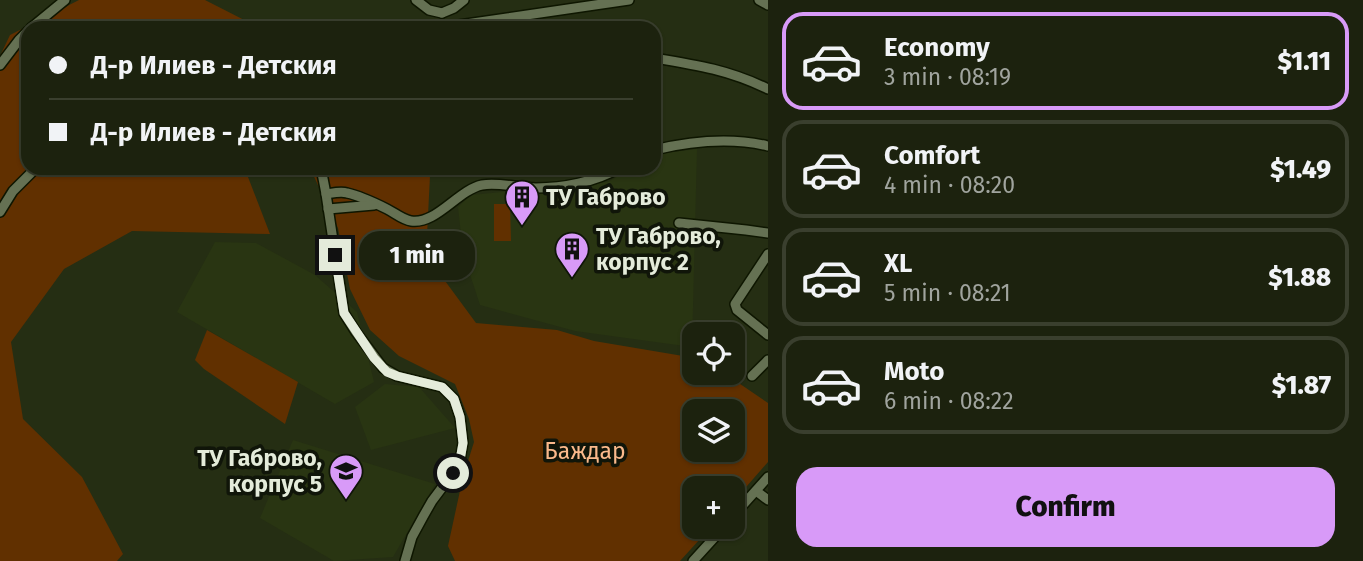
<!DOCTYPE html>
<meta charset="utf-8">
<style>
:root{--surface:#1c220e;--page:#292f1c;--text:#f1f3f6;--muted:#a0a49e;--line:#3a3f2e;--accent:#d89af8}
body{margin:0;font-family:"Fira Sans",sans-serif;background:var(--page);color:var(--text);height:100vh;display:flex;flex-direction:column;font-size:26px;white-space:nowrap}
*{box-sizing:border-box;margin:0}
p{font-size:23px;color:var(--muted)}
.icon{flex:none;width:38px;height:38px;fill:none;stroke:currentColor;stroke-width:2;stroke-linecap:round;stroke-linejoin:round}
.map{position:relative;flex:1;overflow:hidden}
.details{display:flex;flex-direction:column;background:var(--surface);width:595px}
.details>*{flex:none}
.hud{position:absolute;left:21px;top:21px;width:640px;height:154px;border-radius:21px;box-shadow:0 2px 5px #0004,0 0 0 2px var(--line);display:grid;align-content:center;height:154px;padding:0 28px;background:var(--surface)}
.buttons{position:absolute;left:682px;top:322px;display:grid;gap:14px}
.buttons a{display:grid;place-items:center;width:63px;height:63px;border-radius:14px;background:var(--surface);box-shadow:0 2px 5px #0004,0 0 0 2px var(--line);font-size:35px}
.end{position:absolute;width:32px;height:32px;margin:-16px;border:9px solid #e4ebda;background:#111;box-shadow:0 0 0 4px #111}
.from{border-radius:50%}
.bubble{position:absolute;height:49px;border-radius:21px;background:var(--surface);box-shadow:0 2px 5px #0004,0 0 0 2px var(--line);font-size:23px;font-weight:800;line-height:49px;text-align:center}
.hud b{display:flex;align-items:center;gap:24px;height:66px;font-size:26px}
.hud b+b{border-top:2px solid var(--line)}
.hud i{width:18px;height:18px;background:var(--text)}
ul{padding:12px 0 0;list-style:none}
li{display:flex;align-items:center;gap:21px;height:98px;margin:0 14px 10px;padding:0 14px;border:4px solid var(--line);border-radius:21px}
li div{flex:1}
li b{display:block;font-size:26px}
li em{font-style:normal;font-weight:800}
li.on{border-color:var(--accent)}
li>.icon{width:63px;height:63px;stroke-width:1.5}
.primary-button{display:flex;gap:14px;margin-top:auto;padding:14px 28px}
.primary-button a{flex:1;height:80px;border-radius:21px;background:var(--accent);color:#111;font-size:28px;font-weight:800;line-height:80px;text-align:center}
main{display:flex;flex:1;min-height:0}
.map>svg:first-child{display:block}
.built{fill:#293512}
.green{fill:#613000;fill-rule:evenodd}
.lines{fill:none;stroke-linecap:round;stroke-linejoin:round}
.minor-casing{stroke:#0e1600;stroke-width:12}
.minor{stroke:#657153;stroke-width:9}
.route{stroke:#e4ebda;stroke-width:9}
.labels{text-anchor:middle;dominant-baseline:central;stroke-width:7;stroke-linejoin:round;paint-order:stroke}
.poi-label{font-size:23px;font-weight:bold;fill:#e4ebda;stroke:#101509;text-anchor:start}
.park-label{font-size:23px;fill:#fab98b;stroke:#101509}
</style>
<main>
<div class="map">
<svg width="768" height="561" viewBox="0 0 768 561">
<rect width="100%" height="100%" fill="#252e13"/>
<!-- built -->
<g class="built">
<polygon points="697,149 692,347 575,331 480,305 463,253 458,207 471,195 608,182 632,168 654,168 655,155 656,154"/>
<polygon points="215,242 256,243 315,275 357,312 374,382 335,404 177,312"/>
<polygon points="385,384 419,387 455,428 371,450 355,407"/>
<polygon points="293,440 435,484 393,557 334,561 260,518"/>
</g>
<!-- green -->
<g class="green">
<polygon points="79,0 205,0 254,25 271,28 28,28 28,168 280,168 248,177 270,234 132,231 64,269 11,342 23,419 82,477 123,554 117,561 0,561 0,56 10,35"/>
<path d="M 308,168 L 433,168 L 430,176 L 426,255 L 476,323 L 557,330 L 594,341 L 695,358 L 695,373 L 724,373 L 768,403 L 768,462 L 733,502 L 733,488 L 695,488 L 695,527 L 711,527 L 680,561 L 455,561 L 448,546 L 463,477 L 474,442 L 469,419 L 455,384 L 399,356 L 370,330 L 350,289 L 338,228 L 310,168 ZM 695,411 L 733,411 L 733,450 L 695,450 Z"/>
<polygon points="494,204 510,204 511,241 494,241"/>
<polygon points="207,330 298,382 285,424 204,369 195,360"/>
</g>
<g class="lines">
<!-- minor casing -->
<g class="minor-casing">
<g id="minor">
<polyline points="416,0 429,10 442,13"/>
<polyline points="759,0 768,5"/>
<polyline points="442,13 454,8 464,0"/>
<polyline points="452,26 629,0"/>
<polyline points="31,28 65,0"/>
<path d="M 654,58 C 697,65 729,70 768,89"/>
<polyline points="0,65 19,40 28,31"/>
<path d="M 654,150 C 692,141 730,137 768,146"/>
<polyline points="321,168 326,194 344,313 356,332 383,368 397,376 442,387 454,399 460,417 463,443 460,460 453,473 432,501 424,515 412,537 405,561"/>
<path d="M 326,194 C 333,193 341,191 347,193 C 361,196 375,203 387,209 C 395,213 403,220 411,221 C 436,225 458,190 482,185 C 499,182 518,188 536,188 C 563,188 595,182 619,168"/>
<polyline points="328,209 374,205"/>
<polyline points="0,212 13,191 36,168"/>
<polyline points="679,223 746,230 768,233"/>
<polyline points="768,254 735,304 737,310 768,335"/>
<polyline points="752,376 768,360"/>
<polyline points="756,491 768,500"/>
<polyline points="733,516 768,477"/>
<polyline points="693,561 724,527"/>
</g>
</g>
<!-- minor -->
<use href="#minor" class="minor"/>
</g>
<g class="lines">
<!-- route -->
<polyline class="route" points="335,255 344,313 374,358 387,372 397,376 442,387 454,399 460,417 463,443 460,460 453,473"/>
</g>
<!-- icons -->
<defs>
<g id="building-pin" transform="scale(1.75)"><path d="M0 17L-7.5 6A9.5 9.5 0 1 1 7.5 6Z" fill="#d89af8" stroke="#101509"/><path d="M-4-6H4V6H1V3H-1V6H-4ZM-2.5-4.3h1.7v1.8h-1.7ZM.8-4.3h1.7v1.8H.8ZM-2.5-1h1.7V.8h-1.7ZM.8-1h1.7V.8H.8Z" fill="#111"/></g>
<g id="university-pin" transform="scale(1.75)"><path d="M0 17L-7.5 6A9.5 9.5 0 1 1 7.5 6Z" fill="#d89af8" stroke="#101509"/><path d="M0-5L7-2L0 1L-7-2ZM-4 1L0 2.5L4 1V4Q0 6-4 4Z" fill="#111"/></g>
</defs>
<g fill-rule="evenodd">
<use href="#building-pin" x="522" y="197"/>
<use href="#building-pin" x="572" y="249"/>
<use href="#university-pin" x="346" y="471"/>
</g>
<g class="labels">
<!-- poi labels -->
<g class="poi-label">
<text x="546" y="197">ТУ Габрово</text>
<text x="596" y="236">ТУ Габрово,<tspan x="596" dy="26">корпус 2</tspan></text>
<text x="322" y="458" text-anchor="end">ТУ Габрово,<tspan x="322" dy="26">корпус 5</tspan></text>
</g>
<!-- park labels -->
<g class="park-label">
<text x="585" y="451">Баждар</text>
</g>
</g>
</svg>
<div class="buttons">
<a><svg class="icon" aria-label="locate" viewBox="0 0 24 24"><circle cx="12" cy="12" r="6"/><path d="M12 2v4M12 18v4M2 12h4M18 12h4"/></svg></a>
<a><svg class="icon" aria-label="layers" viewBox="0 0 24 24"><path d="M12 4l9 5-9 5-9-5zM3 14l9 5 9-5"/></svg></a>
<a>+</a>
</div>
<i class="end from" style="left:453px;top:473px"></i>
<i class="end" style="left:335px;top:255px"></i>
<div class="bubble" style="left:359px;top:231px;width:116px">1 min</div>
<div class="hud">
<b><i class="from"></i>Д-р Илиев - Детския</b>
<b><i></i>Д-р Илиев - Детския</b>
</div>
</div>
<section class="details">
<ul>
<li class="on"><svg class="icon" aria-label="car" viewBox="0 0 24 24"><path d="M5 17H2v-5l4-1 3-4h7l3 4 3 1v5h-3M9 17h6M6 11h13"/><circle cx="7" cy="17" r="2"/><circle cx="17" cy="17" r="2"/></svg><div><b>Economy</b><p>3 min · 08:19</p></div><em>$1.11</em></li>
<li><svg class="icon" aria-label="car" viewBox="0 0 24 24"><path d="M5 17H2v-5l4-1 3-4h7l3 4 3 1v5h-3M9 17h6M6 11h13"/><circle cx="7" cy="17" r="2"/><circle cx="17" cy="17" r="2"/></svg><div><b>Comfort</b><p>4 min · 08:20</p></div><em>$1.49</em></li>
<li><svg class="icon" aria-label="car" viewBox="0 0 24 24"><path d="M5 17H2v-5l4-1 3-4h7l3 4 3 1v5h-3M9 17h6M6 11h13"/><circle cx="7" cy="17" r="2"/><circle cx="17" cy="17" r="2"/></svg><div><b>XL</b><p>5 min · 08:21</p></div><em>$1.88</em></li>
<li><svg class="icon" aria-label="car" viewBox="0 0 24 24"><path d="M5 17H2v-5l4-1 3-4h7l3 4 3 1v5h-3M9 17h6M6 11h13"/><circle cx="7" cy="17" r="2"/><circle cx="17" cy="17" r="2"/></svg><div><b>Moto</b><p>6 min · 08:22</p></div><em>$1.87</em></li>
</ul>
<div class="primary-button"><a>Confirm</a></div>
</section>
</main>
